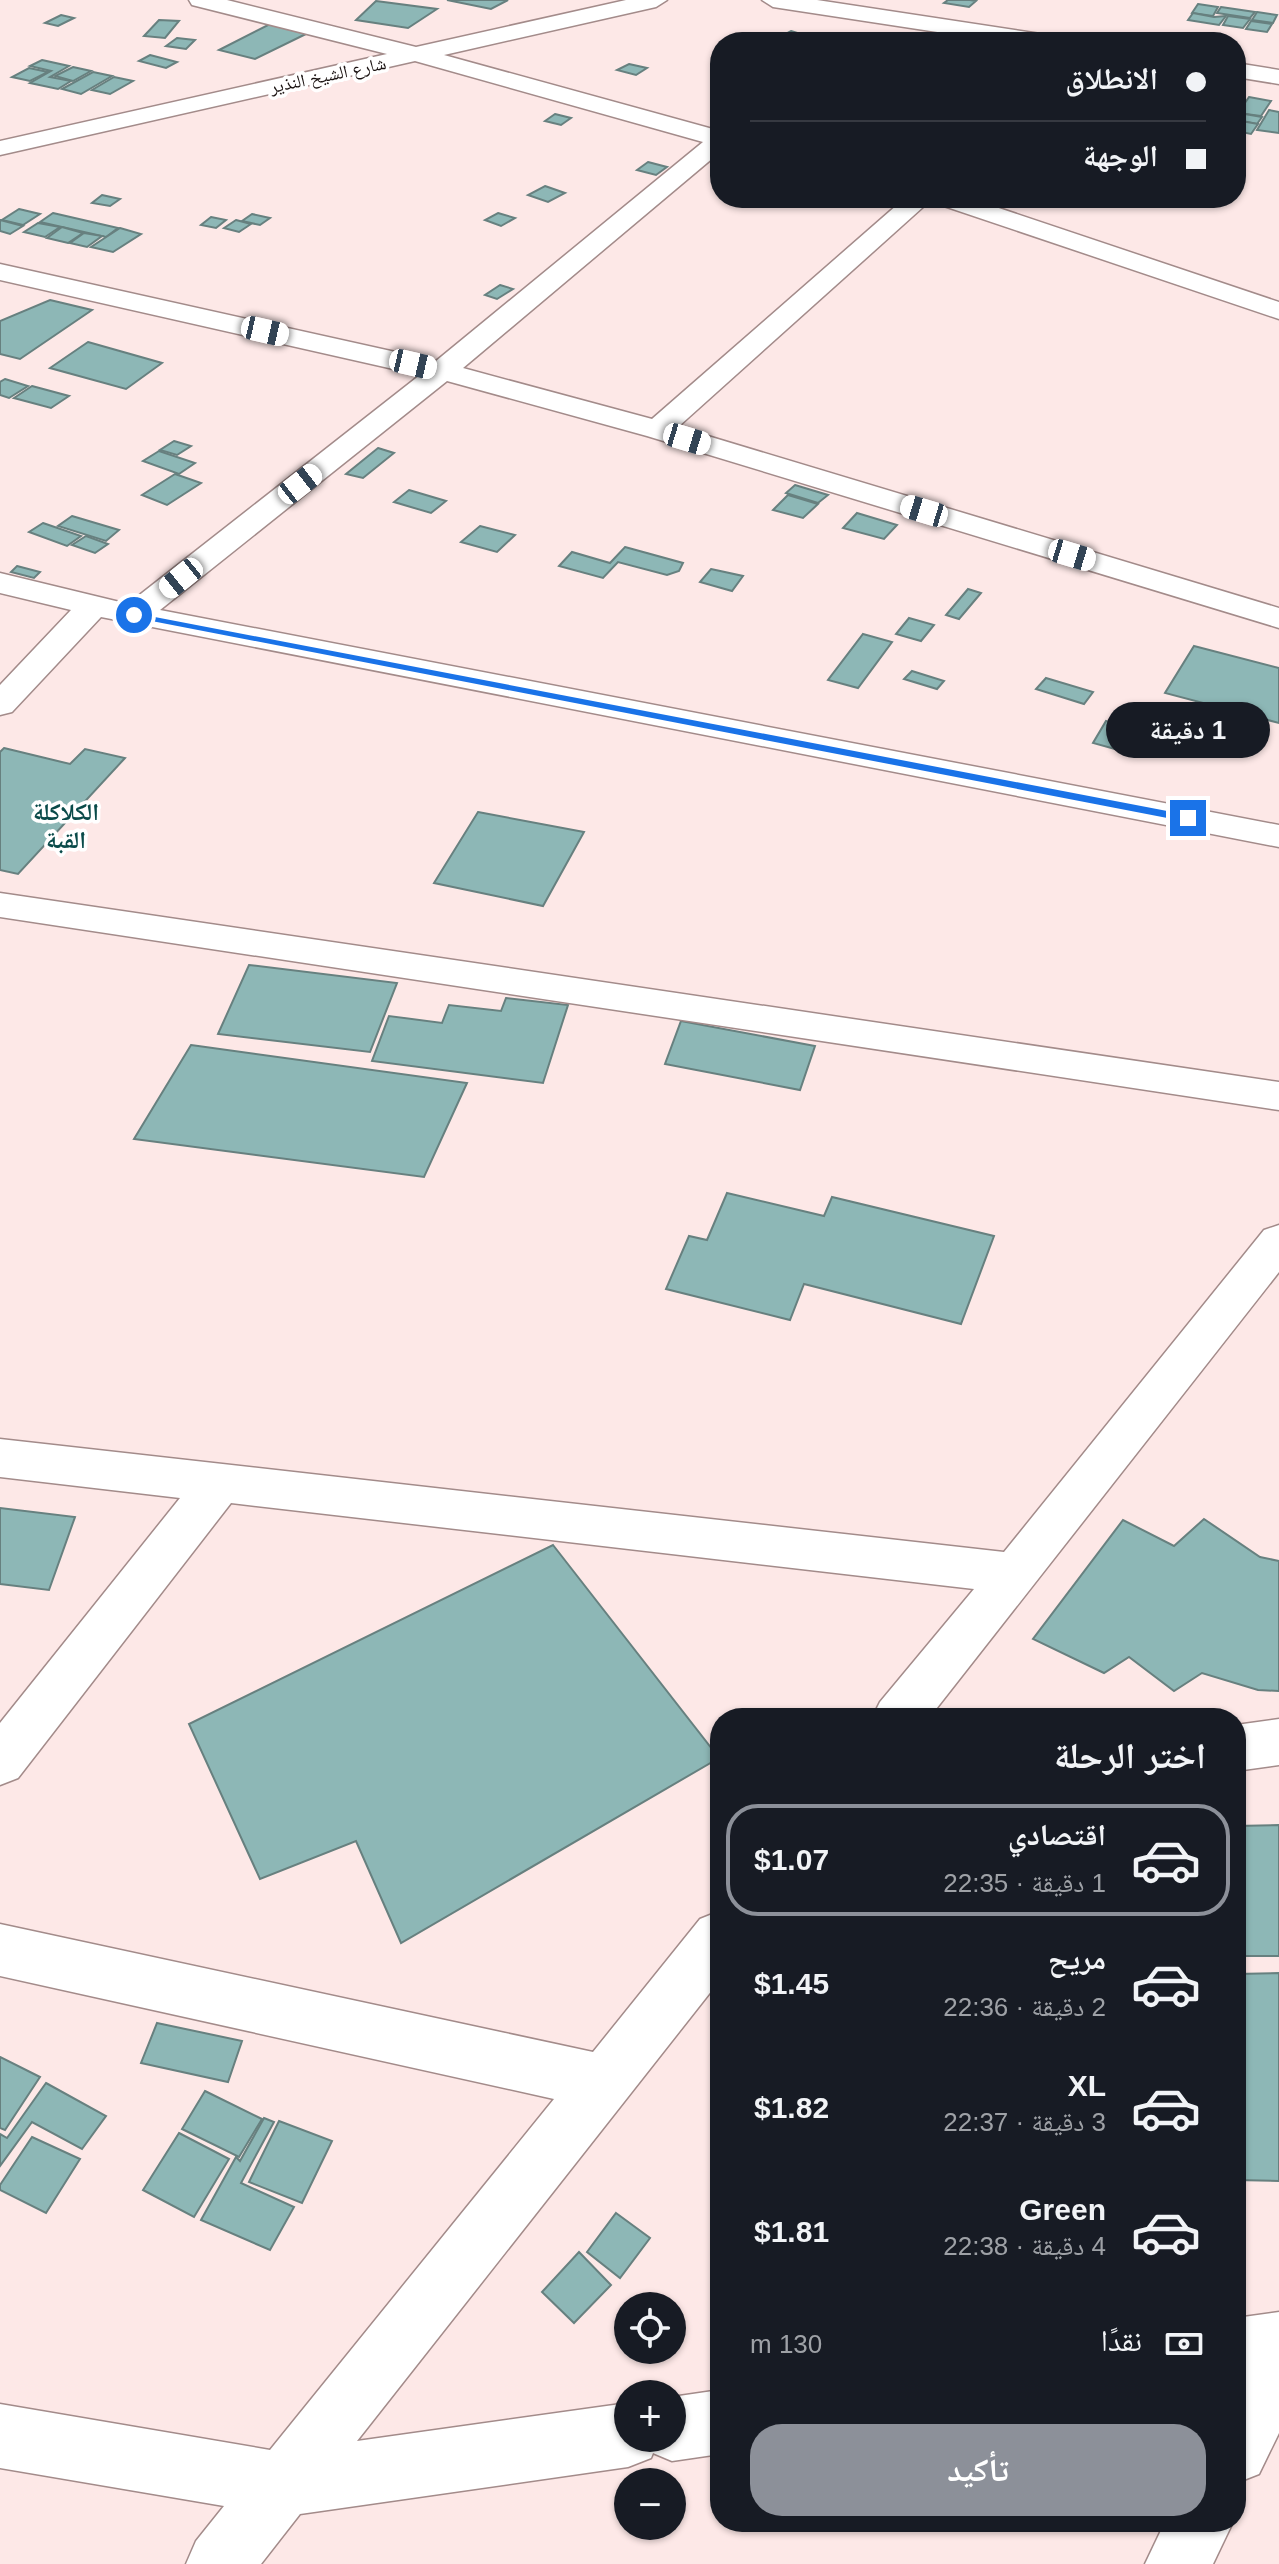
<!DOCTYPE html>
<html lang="ar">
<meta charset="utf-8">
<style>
:root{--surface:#171b24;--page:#20242c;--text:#f1f3f6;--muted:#9ea1a6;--line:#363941;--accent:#8c9099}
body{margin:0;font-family:Arial,"Noto Naskh Arabic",sans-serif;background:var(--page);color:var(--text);direction:rtl;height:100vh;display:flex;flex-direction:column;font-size:30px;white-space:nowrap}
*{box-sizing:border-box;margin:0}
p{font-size:26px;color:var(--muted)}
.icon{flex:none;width:44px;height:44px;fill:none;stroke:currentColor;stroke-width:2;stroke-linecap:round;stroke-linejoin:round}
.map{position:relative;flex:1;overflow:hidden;direction:ltr}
.sheet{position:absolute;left:710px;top:1708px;width:536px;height:824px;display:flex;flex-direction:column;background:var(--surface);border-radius:32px;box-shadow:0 2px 6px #0004;direction:rtl}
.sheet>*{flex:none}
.top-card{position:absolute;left:710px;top:32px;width:536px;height:176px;border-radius:32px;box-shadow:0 2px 6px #0004;direction:rtl;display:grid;align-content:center;height:176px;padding:0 40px;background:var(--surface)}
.tools{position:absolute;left:614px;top:2292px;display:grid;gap:16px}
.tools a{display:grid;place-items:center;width:72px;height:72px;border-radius:50%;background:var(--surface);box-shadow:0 2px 6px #0004;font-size:40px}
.end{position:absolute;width:36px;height:36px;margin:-18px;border:10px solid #1a73e8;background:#fff;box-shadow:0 0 0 4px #fff}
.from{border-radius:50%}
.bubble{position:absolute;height:56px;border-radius:28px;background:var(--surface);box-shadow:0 2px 6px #0004;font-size:26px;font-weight:800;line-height:56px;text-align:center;direction:rtl}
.car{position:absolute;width:24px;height:48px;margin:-24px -12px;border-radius:10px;box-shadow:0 0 6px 2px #0007;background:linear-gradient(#fff 24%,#345 0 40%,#fff 0 76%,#345 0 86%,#fff 0)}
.top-card b{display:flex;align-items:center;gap:28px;height:76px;font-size:30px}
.top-card b+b{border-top:2px solid var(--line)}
.top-card i{width:20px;height:20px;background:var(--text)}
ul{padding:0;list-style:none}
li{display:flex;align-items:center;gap:24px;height:112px;margin:0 16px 12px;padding:0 24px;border:4px solid transparent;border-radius:32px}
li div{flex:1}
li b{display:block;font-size:30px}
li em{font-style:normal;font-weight:800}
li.current{border-color:var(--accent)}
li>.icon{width:72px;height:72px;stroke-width:1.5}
h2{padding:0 40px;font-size:36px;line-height:96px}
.pay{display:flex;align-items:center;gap:20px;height:88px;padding:0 40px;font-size:30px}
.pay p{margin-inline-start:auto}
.primary-button{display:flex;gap:16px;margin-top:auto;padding:16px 40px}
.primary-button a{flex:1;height:92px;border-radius:32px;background:var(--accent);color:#fff;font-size:32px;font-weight:800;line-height:92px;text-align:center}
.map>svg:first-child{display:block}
.building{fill:#8db7b6;stroke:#67807f;stroke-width:2}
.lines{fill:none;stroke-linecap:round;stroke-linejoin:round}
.street-casing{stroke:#a38b8a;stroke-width:3}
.street{fill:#fff;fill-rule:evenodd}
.route{fill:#1a73e8}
.labels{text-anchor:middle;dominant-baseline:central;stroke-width:7;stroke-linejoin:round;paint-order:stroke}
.far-street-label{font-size:18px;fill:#191110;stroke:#fff}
.neighbourhood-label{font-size:24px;font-weight:bold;fill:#094a49;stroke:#fff}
</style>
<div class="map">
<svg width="1279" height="2564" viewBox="0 0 1279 2564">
<rect width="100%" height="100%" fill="#fde8e7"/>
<!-- building -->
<g class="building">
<polygon points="447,0 508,0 491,9"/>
<polygon points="948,0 970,0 976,1 969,7 944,3"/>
<polygon points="376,1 437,9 408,28 356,20"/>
<polygon points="1198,4 1218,7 1213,16 1192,13"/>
<polygon points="1221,7 1255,12 1250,18 1217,13"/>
<polygon points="1257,12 1277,15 1273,23 1252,20"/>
<polygon points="1193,13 1214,17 1226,16 1219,25 1188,20"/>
<polygon points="61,15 74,18 58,26 45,23"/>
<polygon points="1228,16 1250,19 1243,28 1223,25"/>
<polygon points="159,20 179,21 165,38 144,36"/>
<polygon points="1251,21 1272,24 1267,32 1246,29"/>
<polygon points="270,24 308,33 255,59 219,50"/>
<polygon points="791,31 810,37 800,42 778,38"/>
<polygon points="939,31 960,35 952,42 931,39"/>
<polygon points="177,38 195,40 186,49 166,46"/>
<polygon points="150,55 177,62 166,68 139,61"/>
<polygon points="42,60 69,66 50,77 71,81 58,89 30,83 51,71 30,66"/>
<polygon points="629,64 647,68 636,75 617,70"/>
<polygon points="73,67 91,71 73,81 55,76"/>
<polygon points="29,68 48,72 30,81 12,77"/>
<polygon points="93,72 112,76 81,94 62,89"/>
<polygon points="114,77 133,81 110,94 92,90"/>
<polygon points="1249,97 1271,101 1261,116 1238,113"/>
<polygon points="1269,110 1279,112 1279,133 1257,130"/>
<polygon points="1239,113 1262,117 1257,124 1236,120"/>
<polygon points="555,114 571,118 561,125 545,121"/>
<polygon points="1236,120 1258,124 1251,134 1236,131"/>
<polygon points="648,162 667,167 656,175 637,170"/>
<polygon points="545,186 565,193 548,202 528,195"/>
<polygon points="102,195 120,199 110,206 92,203"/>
<polygon points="19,209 40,214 23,225 2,220"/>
<polygon points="53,213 118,228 106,237 40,222"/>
<polygon points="498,213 515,218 501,226 485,220"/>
<polygon points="252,214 270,218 260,225 242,221"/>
<polygon points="211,217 226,220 216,228 201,225"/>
<polygon points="0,220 23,226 10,234 0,231"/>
<polygon points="236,220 251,224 239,232 224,228"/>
<polygon points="38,223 60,227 45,237 24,232"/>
<polygon points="62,227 83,233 68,243 47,238"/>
<polygon points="120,228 141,234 113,252 91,247"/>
<polygon points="84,233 102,236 87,247 70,243"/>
<polygon points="500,285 513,289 497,299 485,295"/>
<polygon points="50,300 92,310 20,359 0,354 0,321"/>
<polygon points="88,342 162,363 126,389 50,368"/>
<polygon points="5,379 28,386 9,398 0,395 0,382"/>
<polygon points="32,386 69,396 51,408 14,398"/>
<polygon points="174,441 191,446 177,455 160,450"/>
<polygon points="378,448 394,453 363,478 346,474"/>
<polygon points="159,451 195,463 179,474 143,461"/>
<polygon points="175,474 201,483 167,505 142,495"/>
<polygon points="795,485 828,495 818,503 786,493"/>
<polygon points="409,490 446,501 431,513 394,502"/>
<polygon points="788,495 818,504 803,518 773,510"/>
<polygon points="857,513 897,525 884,539 843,528"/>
<polygon points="72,516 119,530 106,541 58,526"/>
<polygon points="43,523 81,536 67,546 29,532"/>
<polygon points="480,526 515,535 497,552 461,542"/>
<polygon points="86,536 108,544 95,553 72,545"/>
<polygon points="625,547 683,563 679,571 667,575 618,562 603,578 559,566 572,552 610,563"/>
<polygon points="17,566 40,572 34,578 11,572"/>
<polygon points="711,569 743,576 732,591 700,582"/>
<polygon points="968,589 981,593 959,619 946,615"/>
<polygon points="909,618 934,625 921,641 896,634"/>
<polygon points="863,634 892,642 858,688 828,680"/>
<polygon points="1194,646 1279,668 1279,723 1165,693"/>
<polygon points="912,671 944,681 937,689 904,679"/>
<polygon points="1046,678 1093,692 1084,704 1036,689"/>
<polygon points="1203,704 1267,723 1256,739 1191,719"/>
<polygon points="1106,721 1140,731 1126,752 1093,743"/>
<polygon points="4,748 70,764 85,749 125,758 18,874 0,870 0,752"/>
<polygon points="478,812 584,832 543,906 434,883"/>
<polygon points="249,965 397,983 370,1052 218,1034"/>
<polygon points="506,998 568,1005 543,1083 372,1061 389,1016 442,1023 449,1005 501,1011"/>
<polygon points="681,1021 815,1046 800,1090 665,1064"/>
<polygon points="191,1045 467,1083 424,1177 134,1139"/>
<polygon points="727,1193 824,1216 832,1197 994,1236 961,1324 804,1284 790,1320 666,1289 689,1236 707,1240"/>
<polygon points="0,1508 75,1517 49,1590 0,1584"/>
<polygon points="1204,1519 1260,1557 1279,1561 1279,1691 1258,1690 1202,1673 1174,1691 1129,1657 1104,1673 1033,1639 1123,1520 1174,1546"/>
<polygon points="553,1545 719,1758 401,1943 356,1841 260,1879 189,1724"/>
<polygon points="1279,1825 1279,1956 1236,1956 1236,1826"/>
<polygon points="1279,1973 1279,2181 1236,2180 1236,1974"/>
<polygon points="157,2023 242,2041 228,2082 141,2063"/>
<polygon points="0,2057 40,2077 5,2130 0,2128"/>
<polygon points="46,2083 106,2116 82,2149 32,2122 0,2166 0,2134 7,2138"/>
<polygon points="205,2091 262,2119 239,2157 182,2129"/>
<polygon points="264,2118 274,2122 241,2183 294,2207 270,2250 201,2220 236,2157 240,2161"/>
<polygon points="279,2121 332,2141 302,2203 249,2182"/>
<polygon points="179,2133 229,2159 194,2217 143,2190"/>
<polygon points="32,2137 80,2159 46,2213 0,2190 0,2185"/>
<polygon points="616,2213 650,2238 620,2278 587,2252"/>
<polygon points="579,2252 611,2285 574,2323 542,2292"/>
</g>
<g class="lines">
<!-- street casing -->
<g class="street-casing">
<g id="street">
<polygon points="189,0 227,0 416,47 626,0 667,0 656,7 444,55 720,131 720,152 463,368 652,419 905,198 969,198 1279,302 1279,319 935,203 932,199 678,427 1279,608 1279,628 647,436 447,381 160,610 1279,825 1279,847 101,617 12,712 0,715 0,685 71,610 0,593 0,573 128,604 420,375 0,280 0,264 436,361 703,142 415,61 0,155 0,141 387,54 192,5"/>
<polygon points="762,0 817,0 1047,35 1055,37 1058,42 1003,42 773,7"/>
<polygon points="1236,63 1279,70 1279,84 1236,77"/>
<polygon points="0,893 1279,1082 1279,1110 0,917"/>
<polygon points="1279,1225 1279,1272 929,1718 872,1718 880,1702 974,1589 231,1503 18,1778 0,1785 0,1723 180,1498 0,1477 0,1439 1004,1552 1264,1230"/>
<polygon points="1279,1719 1279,1765 1236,1771 1236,1725"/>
<polygon points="720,1911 720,1980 357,2441 628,2403 628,2438 672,2438 672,2397 720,2390 720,2454 672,2461 653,2453 651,2458 628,2467 300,2514 261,2564 186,2564 196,2541 224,2506 0,2468 0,2404 270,2450 554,2099 0,1976 0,1924 593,2052 700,1919"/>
<polygon points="1279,2312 1279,2433 1259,2474 1236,2483 1236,2385 1239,2380 1236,2380 1236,2318"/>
<polygon points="1165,2522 1233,2522 1213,2564 1145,2564"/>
</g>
</g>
<!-- street -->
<use href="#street" class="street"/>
</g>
<!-- route -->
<polygon class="route" points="134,613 1188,815 1193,818 1188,822 131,617"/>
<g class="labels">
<!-- far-street labels -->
<g class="far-street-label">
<text transform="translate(328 75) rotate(-12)">شارع الشيخ النذير</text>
</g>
<!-- neighbourhood labels -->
<g class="neighbourhood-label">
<text x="66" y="811">الكلاكلة<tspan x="66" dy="28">القبة</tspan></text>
</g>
</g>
</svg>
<div class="tools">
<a><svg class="icon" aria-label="locate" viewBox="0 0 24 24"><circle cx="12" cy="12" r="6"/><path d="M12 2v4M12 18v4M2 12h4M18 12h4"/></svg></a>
<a>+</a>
<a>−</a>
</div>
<i class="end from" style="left:134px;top:615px"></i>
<i class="end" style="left:1188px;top:818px"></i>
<div class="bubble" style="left:1106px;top:702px;width:164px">1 دقيقة</div>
<i class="car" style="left:265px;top:331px;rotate:103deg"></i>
<i class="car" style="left:413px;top:364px;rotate:103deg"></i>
<i class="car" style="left:687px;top:439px;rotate:107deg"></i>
<i class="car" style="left:300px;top:484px;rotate:52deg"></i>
<i class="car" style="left:924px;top:511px;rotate:287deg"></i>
<i class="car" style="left:1072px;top:555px;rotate:107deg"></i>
<i class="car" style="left:181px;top:578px;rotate:231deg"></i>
<div class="top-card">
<b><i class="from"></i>الانطلاق</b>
<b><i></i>الوجهة</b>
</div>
<section class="sheet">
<h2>اختر الرحلة</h2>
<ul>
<li class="current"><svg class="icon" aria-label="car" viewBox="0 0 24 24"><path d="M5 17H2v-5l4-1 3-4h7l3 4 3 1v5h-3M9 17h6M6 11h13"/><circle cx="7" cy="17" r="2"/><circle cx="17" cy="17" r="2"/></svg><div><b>اقتصادي</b><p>1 دقيقة · 22:35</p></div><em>$1.07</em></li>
<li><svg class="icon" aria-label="car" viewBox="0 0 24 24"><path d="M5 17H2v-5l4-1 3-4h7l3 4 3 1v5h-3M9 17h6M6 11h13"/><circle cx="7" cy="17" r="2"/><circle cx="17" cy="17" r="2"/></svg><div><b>مريح</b><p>2 دقيقة · 22:36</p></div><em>$1.45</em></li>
<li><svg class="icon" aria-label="car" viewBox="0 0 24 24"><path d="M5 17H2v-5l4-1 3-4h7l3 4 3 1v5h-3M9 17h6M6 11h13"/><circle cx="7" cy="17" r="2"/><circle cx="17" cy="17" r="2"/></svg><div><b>XL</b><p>3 دقيقة · 22:37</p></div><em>$1.82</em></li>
<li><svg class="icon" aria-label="car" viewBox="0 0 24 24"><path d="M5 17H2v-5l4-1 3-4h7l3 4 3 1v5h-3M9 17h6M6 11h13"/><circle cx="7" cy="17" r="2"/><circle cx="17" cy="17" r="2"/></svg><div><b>Green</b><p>4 دقيقة · 22:38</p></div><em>$1.81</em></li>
</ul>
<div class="pay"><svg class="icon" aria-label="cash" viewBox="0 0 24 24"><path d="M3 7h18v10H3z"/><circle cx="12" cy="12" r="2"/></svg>نقدًا<p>130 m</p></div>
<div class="primary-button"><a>تأكيد</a></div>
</section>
</div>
